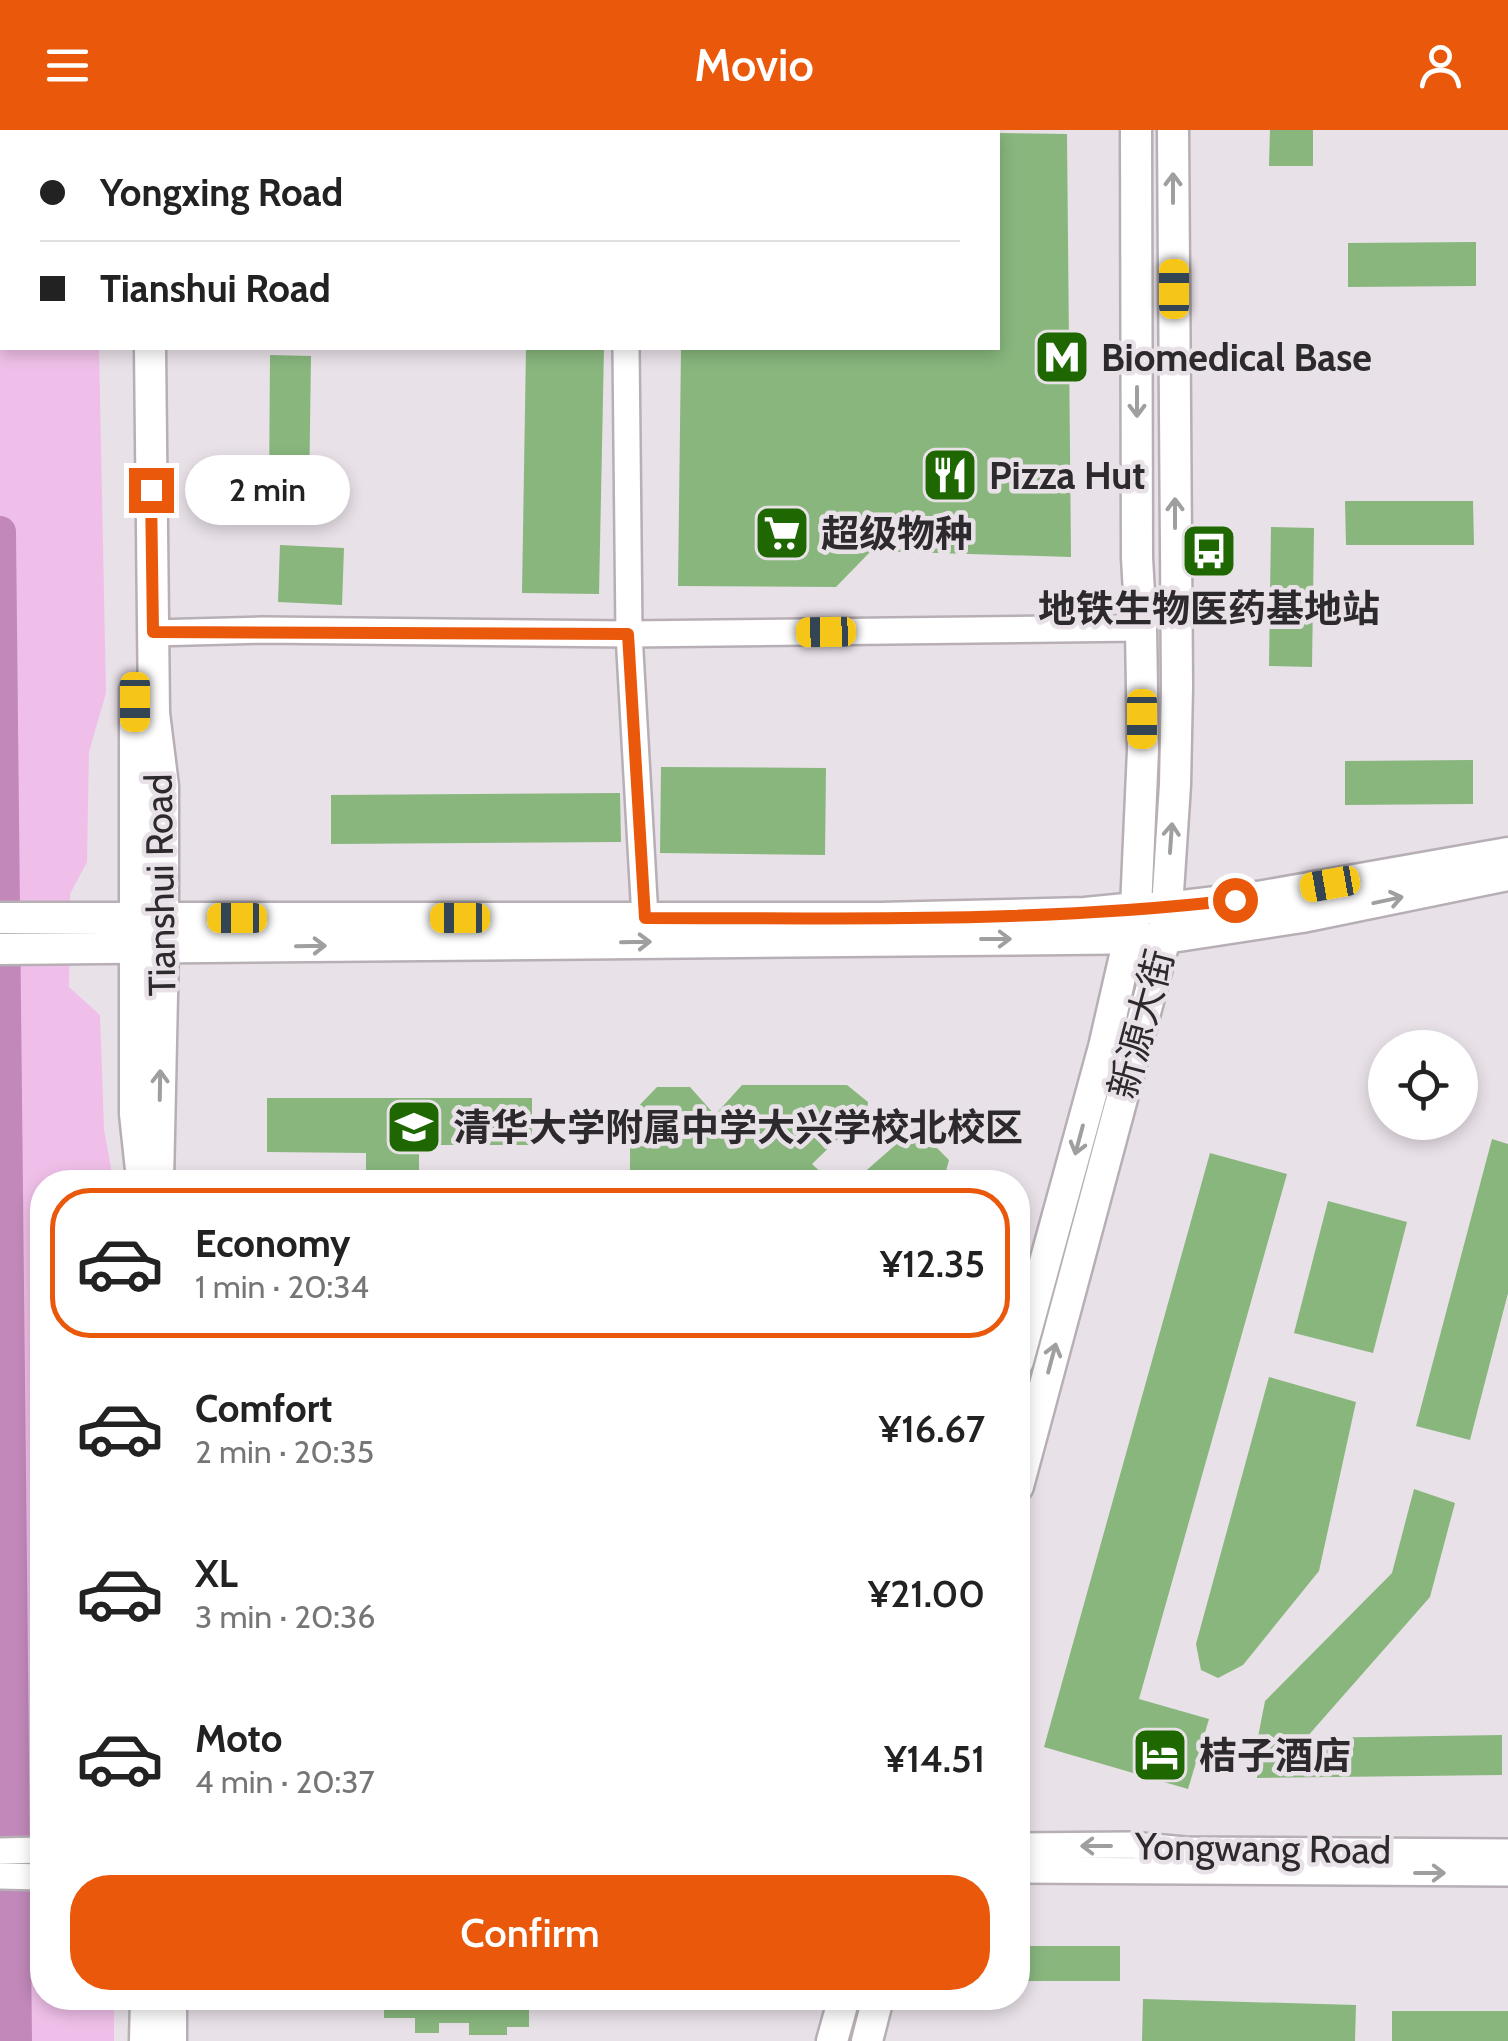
<!DOCTYPE html>
<meta charset="utf-8">
<style>
:root{--surface:#fff;--page:#f6f6f6;--text:#222;--muted:#767676;--line:#e0e0e0;--accent:#ea580c}
body{margin:0;font-family:Cabin,"Noto Sans SC",sans-serif;background:var(--page);color:var(--text);height:100vh;display:flex;flex-direction:column;font-size:38px;white-space:nowrap}
*{box-sizing:border-box;margin:0}
p{font-size:32px;color:var(--muted)}
.icon{flex:none;width:55px;height:55px;fill:none;stroke:currentColor;stroke-width:2;stroke-linecap:round;stroke-linejoin:round}
.map{position:relative;flex:1;overflow:hidden}
.details{position:absolute;left:30px;top:1040px;width:1000px;height:840px;display:flex;flex-direction:column;background:var(--surface);border-radius:40px;box-shadow:0 5px 15px #0003}
.details>*{flex:none}
.hud{position:absolute;left:0px;top:0px;width:1000px;height:220px;box-shadow:0 5px 15px #0003;display:grid;align-content:center;height:220px;padding:0 40px;background:var(--surface)}
.tools{position:absolute;left:1368px;top:900px;display:grid;gap:20px}
.tools a{display:grid;place-items:center;width:110px;height:110px;border-radius:50%;background:var(--surface);box-shadow:0 5px 15px #0003;font-size:50px}
.end{position:absolute;width:45px;height:45px;margin:-22px;border:12px solid #ea580c;background:#fff;box-shadow:0 0 0 5px #fff}
.from{border-radius:50%}
.bubble{position:absolute;height:70px;border-radius:35px;background:var(--surface);box-shadow:0 5px 15px #0003;font-size:32px;font-weight:600;line-height:70px;text-align:center}
.car{position:absolute;width:30px;height:60px;margin:-30px -15px;border-radius:12px;box-shadow:0 0 8px 2px #0007;background:linear-gradient(#f5c518 24%,#345 0 40%,#f5c518 0 76%,#345 0 86%,#f5c518 0)}
.hud b{display:flex;align-items:center;gap:35px;height:95px;font-size:38px}
.hud b+b{border-top:2px solid var(--line)}
.hud i{width:25px;height:25px;background:var(--text)}
ul{padding:18px 0 0;list-style:none}
li{display:flex;align-items:center;gap:30px;height:150px;margin:0 20px 15px;padding:0 20px;border:5px solid transparent;border-radius:40px}
li div{flex:1}
li b{display:block;font-size:38px}
li em{font-style:normal;font-weight:600}
li.current{border-color:var(--accent)}
li>.icon{width:90px;height:90px;stroke-width:1.5}
.primary-button{display:flex;gap:20px;margin-top:auto;padding:20px 40px}
.primary-button a{flex:1;height:115px;border-radius:40px;background:var(--accent);color:#fff;font-size:40px;font-weight:600;line-height:115px;text-align:center}
header{display:flex;justify-content:space-between;align-items:center;height:130px;padding:0 40px;background:var(--accent);color:#fff;font-size:45px;font-weight:600}
.map>svg:first-child{display:block}
.green{fill:#f0bfe9}
.lines{fill:none;stroke-linecap:round;stroke-linejoin:round}
.river{stroke:#c188b9;stroke-width:32}
.building{fill:#88b67d}
.minor-casing{stroke:#b7afb5;stroke-width:30}
.major-casing{stroke:#b7afb5;stroke-width:35}
.minor{stroke:#fff;stroke-width:25}
.major{stroke:#fff;stroke-width:30}
.oneway{stroke:#a09fa0}
.route{stroke:#ea580c;stroke-width:12}
.labels{text-anchor:middle;dominant-baseline:central;stroke-width:9;stroke-linejoin:round;paint-order:stroke}
.poi-label{font-size:38px;font-weight:bold;fill:#2c2a2c;stroke:#e9e1e8;text-anchor:start}
.street-label{font-size:38px;fill:#2c2a2c;stroke:#e9e1e8}
</style>
<header><svg class="icon" aria-label="menu" viewBox="0 0 24 24"><path d="M4 6h16M4 12h16M4 18h16"/></svg>Movio<svg class="icon" aria-label="person" viewBox="0 0 24 24"><circle cx="12" cy="8" r="4"/><path d="M4 21q1-7 8-7t8 7"/></svg></header>
<div class="map">
<svg width="1508" height="1911" viewBox="0 0 1508 1911">
<rect width="100%" height="100%" fill="#e9e1e8"/>
<!-- green -->
<polygon class="green" points="0,0 94,0 94,2 2,2 2,218 99,218 106,563 89,622 87,732 70,764 69,857 100,885 104,999 111,1038 111,1052 42,1052 42,1868 114,1868 114,1911 0,1911"/>
<g class="lines">
<!-- river -->
<polyline class="river" points="0,402 16,1911"/>
</g>
<!-- building -->
<g class="building">
<polygon points="1270,0 1313,0 1313,36 1269,36"/>
<polygon points="998,3 1067,4 1071,427 871,421 836,457 678,456 681,218 998,218"/>
<polygon points="1476,112 1476,156 1348,157 1348,113"/>
<polygon points="526,218 604,218 599,464 522,463"/>
<polygon points="270,225 311,226 309,366 269,365"/>
<polygon points="1345,371 1473,371 1474,415 1346,415"/>
<polygon points="1271,397 1314,398 1312,537 1269,536"/>
<polygon points="280,415 344,418 342,475 278,472"/>
<polygon points="1473,630 1473,674 1345,675 1345,631"/>
<polygon points="661,637 826,638 825,725 660,723"/>
<polygon points="620,663 621,712 331,714 331,665"/>
<polygon points="742,955 847,955 868,972 867,981 812,1034 831,1052 630,1052 630,985 657,957 690,957 715,985"/>
<polygon points="267,968 532,968 532,1015 419,1015 419,1052 366,1052 366,1023 267,1022"/>
<polygon points="916,997 949,1030 943,1052 853,1052"/>
<polygon points="1492,1009 1508,1014 1508,1163 1470,1310 1416,1296"/>
<polygon points="1210,1023 1287,1044 1139,1569 1209,1589 1188,1659 1044,1617"/>
<polygon points="1328,1071 1407,1092 1373,1223 1294,1203"/>
<polygon points="1269,1247 1356,1272 1319,1441 1243,1535 1218,1548 1201,1540 1196,1514"/>
<polygon points="1414,1359 1455,1373 1430,1467 1306,1608 1502,1605 1502,1645 1257,1648 1258,1607 1265,1571 1392,1443"/>
<rect x="1018" y="1816" width="102" height="35"/>
<polygon points="384,1868 529,1868 529,1897 507,1897 507,1905 469,1905 469,1893 439,1893 439,1903 415,1903 415,1888 384,1888"/>
<polygon points="1143,1869 1356,1875 1355,1911 1142,1911"/>
<rect x="1392" y="1881" width="116" height="30"/>
</g>
<g class="lines">
<!-- minor casing -->
<g class="minor-casing">
<g id="minor">
<polyline points="626,218 629,504 645,788"/>
<polyline points="153,503 264,500 629,504 1141,498"/>
<polyline points="1018,1716 1131,1715 1185,1720 1508,1722"/>
<polyline points="0,1721 42,1720"/>
<polyline points="1018,1740 1508,1743"/>
<polyline points="0,1746 42,1747"/>
</g>
</g>
<!-- major casing -->
<g class="major-casing">
<g id="major">
<polyline points="126,0 126,2"/>
<polyline points="147,0 147,2"/>
<polyline points="150,218 154,583 163,656 163,818 158,1052"/>
<polyline points="135,560 135,984 142,1049"/>
<polyline points="0,788 880,788 1085,783 1136,778 1166,778 1258,767 1508,723"/>
<polyline points="0,819 1165,808 1302,787 1508,745"/>
<polyline points="1018,1231 1104,917 1136,778 1143,620 1141,498 1137,428 1136,0"/>
<polyline points="1018,1356 1165,808 1175,655 1177,557 1173,0"/>
<polyline points="171,1868 171,1911"/>
<polyline points="145,1911 146,1868"/>
<polyline points="832,1911 844,1868"/>
<polyline points="867,1911 878,1868"/>
</g>
</g>
<!-- minor -->
<use href="#minor" class="minor"/>
<!-- major -->
<use href="#major" class="major"/>
</g>
<!-- one-way arrows -->
<defs><path id="oneway-shaft" d="M-6 0H5M1.5-3L5.5 0L1.5 3" fill="none" stroke-width="1.6" stroke-linecap="round" stroke-linejoin="round" transform="scale(2.5)"/></defs>
<g class="oneway">
<use href="#oneway-shaft" transform="translate(1173 58) rotate(-90)"/>
<use href="#oneway-shaft" transform="translate(1137 272) rotate(90)"/>
<use href="#oneway-shaft" transform="translate(1175 383) rotate(-90)"/>
<use href="#oneway-shaft" transform="translate(1171 708) rotate(-86)"/>
<use href="#oneway-shaft" transform="translate(1388 770) rotate(-12)"/>
<use href="#oneway-shaft" transform="translate(996 809)"/>
<use href="#oneway-shaft" transform="translate(636 812) rotate(-1)"/>
<use href="#oneway-shaft" transform="translate(311 816) rotate(-1)"/>
<use href="#oneway-shaft" transform="translate(160 955) rotate(-89)"/>
<use href="#oneway-shaft" transform="translate(1079 1010) rotate(105)"/>
<use href="#oneway-shaft" transform="translate(1052 1228) rotate(-75)"/>
<use href="#oneway-shaft" transform="translate(1096 1716) rotate(180)"/>
<use href="#oneway-shaft" transform="translate(1430 1743)"/>
</g>
<g class="lines">
<!-- route -->
<path class="route" d="M 151,360 L 153,502 L 628,504 L 645,788 C 842,788 1040,793 1235,770"/>
</g>
<!-- icons -->
<defs>
<g id="metro-square" transform="scale(2.875)"><rect x="-9" y="-9" width="18" height="18" rx="4" fill="#1f6801" stroke="#e9e1e8"/><path d="M-5.5 5V-5H-3L0 0L3-5H5.5V5H3V-.5L0 4L-3-.5V5Z" fill="#fff"/></g>
<g id="restaurant-square" transform="scale(2.875)"><rect x="-9" y="-9" width="18" height="18" rx="4" fill="#1f6801" stroke="#e9e1e8"/><path d="M-5-6h1v4h1v-4h1v4h1v-4h1v5L-1.5 .5V6h-2V.5L-5-1ZM5-6V6H3V1.5H1.5Q1.5-4 5-6Z" fill="#fff"/></g>
<g id="supermarket-square" transform="scale(2.875)"><rect x="-9" y="-9" width="18" height="18" rx="4" fill="#1f6801" stroke="#e9e1e8"/><path d="M-6-5.5h2.5l.6 2H6L4.5 2H-2.5L-4.4-4H-6ZM-1.5 3.2a1.3 1.3 0 1 0 .1 0ZM3 3.2a1.3 1.3 0 1 0 .1 0Z" fill="#fff"/></g>
<g id="bus-square" transform="scale(2.875)"><rect x="-9" y="-9" width="18" height="18" rx="4" fill="#1f6801" stroke="#e9e1e8"/><path d="M-5-6H5V4H4V6H2V4H-2V6H-4V4H-5ZM-3.5-4V0h7V-4ZM-3.5 1.2v1.5H-2V1.2ZM2 1.2v1.5H3.5V1.2Z" fill="#fff"/></g>
<g id="school-square" transform="scale(2.875)"><rect x="-9" y="-9" width="18" height="18" rx="4" fill="#1f6801" stroke="#e9e1e8"/><path d="M0-5L7-2L0 1L-7-2ZM-4 1L0 2.5L4 1V4Q0 6-4 4Z" fill="#fff"/></g>
<g id="hotel-square" transform="scale(2.875)"><rect x="-9" y="-9" width="18" height="18" rx="4" fill="#1f6801" stroke="#e9e1e8"/><path d="M-6-4.5h1.5V1H6V5H4.5V3h-9V5H-6ZM-4 0a1.8 1.8 0 1 1 3.6 0ZM.5 0V-2.5h3Q6-2.5 6 0Z" fill="#fff"/></g>
</defs>
<g fill-rule="evenodd">
<use href="#metro-square" x="1062" y="227"/>
<use href="#restaurant-square" x="950" y="345"/>
<use href="#supermarket-square" x="782" y="403"/>
<use href="#bus-square" x="1209" y="421"/>
<use href="#school-square" x="414" y="997"/>
<use href="#hotel-square" x="1160" y="1625"/>
</g>
<g class="labels">
<!-- poi labels -->
<g class="poi-label">
<text x="1101" y="227">Biomedical Base</text>
<text x="989" y="345">Pizza Hut</text>
<text x="821" y="403">超级物种</text>
<text x="1209" y="478" text-anchor="middle">地铁生物医药基地站</text>
<text x="453" y="997">清华大学附属中学大兴学校北校区</text>
<text x="1199" y="1625">桔子酒店</text>
</g>
<!-- street labels -->
<g class="street-label">
<text transform="translate(160 755) rotate(-91)">Tianshui Road</text>
<text transform="translate(1141 894) rotate(-75)">新源大街</text>
<text transform="translate(1263 1718) rotate(1)">Yongwang Road</text>
</g>
</g>
</svg>
<div class="tools">
<a><svg class="icon" aria-label="locate" viewBox="0 0 24 24"><circle cx="12" cy="12" r="6"/><path d="M12 2v4M12 18v4M2 12h4M18 12h4"/></svg></a>
</div>
<i class="end from" style="left:1235px;top:770px"></i>
<i class="end" style="left:151px;top:360px"></i>
<div class="bubble" style="left:185px;top:325px;width:165px">2 min</div>
<i class="car" style="left:1174px;top:159px;rotate:0deg"></i>
<i class="car" style="left:826px;top:502px;rotate:269deg"></i>
<i class="car" style="left:135px;top:572px;rotate:180deg"></i>
<i class="car" style="left:1142px;top:589px;rotate:180deg"></i>
<i class="car" style="left:1330px;top:754px;rotate:260deg"></i>
<i class="car" style="left:237px;top:788px;rotate:270deg"></i>
<i class="car" style="left:460px;top:788px;rotate:270deg"></i>
<div class="hud">
<b><i class="from"></i>Yongxing Road</b>
<b><i></i>Tianshui Road</b>
</div>
<section class="details">
<ul>
<li class="current"><svg class="icon" aria-label="car" viewBox="0 0 24 24"><path d="M5 17H2v-5l4-1 3-4h7l3 4 3 1v5h-3M9 17h6M6 11h13"/><circle cx="7" cy="17" r="2"/><circle cx="17" cy="17" r="2"/></svg><div><b>Economy</b><p>1 min · 20:34</p></div><em>¥12.35</em></li>
<li><svg class="icon" aria-label="car" viewBox="0 0 24 24"><path d="M5 17H2v-5l4-1 3-4h7l3 4 3 1v5h-3M9 17h6M6 11h13"/><circle cx="7" cy="17" r="2"/><circle cx="17" cy="17" r="2"/></svg><div><b>Comfort</b><p>2 min · 20:35</p></div><em>¥16.67</em></li>
<li><svg class="icon" aria-label="car" viewBox="0 0 24 24"><path d="M5 17H2v-5l4-1 3-4h7l3 4 3 1v5h-3M9 17h6M6 11h13"/><circle cx="7" cy="17" r="2"/><circle cx="17" cy="17" r="2"/></svg><div><b>XL</b><p>3 min · 20:36</p></div><em>¥21.00</em></li>
<li><svg class="icon" aria-label="car" viewBox="0 0 24 24"><path d="M5 17H2v-5l4-1 3-4h7l3 4 3 1v5h-3M9 17h6M6 11h13"/><circle cx="7" cy="17" r="2"/><circle cx="17" cy="17" r="2"/></svg><div><b>Moto</b><p>4 min · 20:37</p></div><em>¥14.51</em></li>
</ul>
<div class="primary-button"><a>Confirm</a></div>
</section>
</div>
